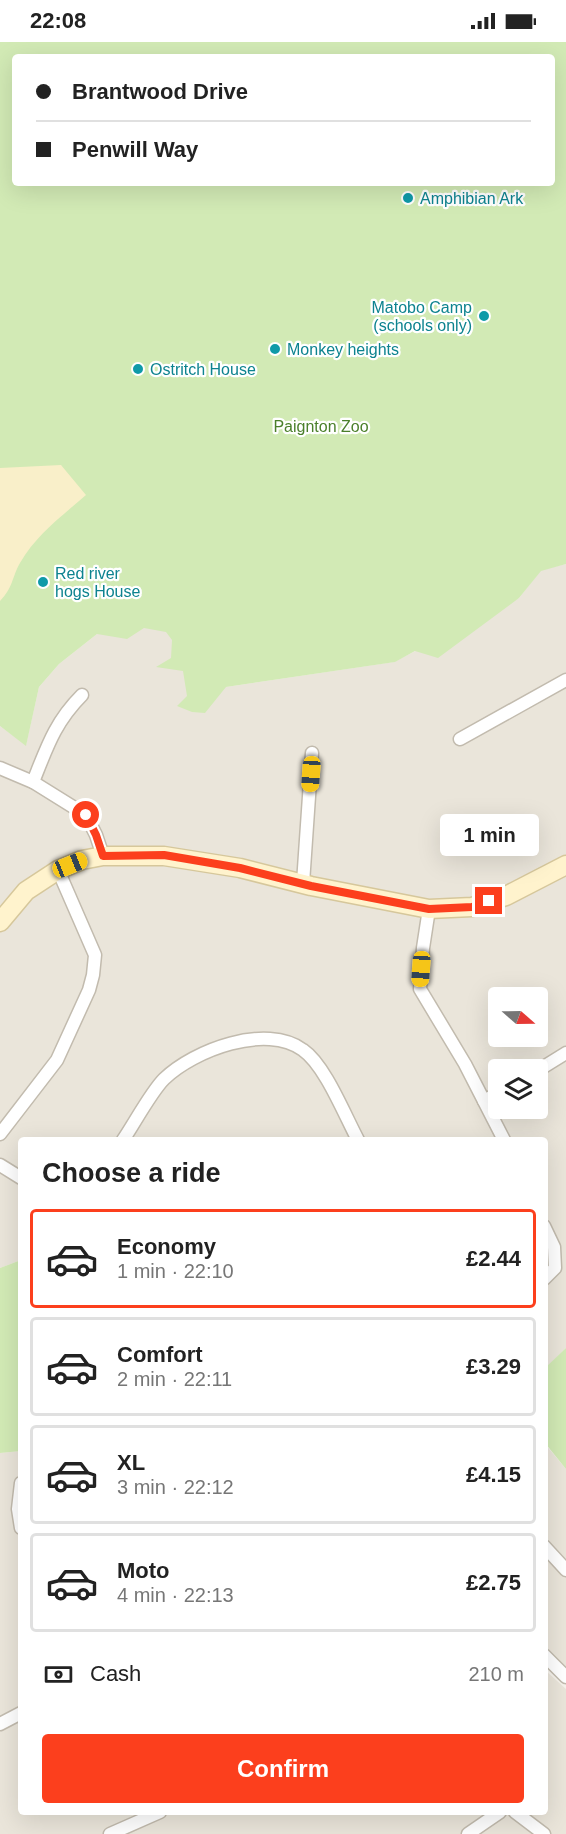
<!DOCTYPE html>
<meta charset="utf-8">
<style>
:root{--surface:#fff;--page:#f2f2f2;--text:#222;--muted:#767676;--line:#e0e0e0;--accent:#fc3f1d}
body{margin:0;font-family:Helvetica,sans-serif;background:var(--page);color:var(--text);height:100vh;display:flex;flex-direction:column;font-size:22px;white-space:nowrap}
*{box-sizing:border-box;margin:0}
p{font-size:20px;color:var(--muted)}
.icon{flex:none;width:33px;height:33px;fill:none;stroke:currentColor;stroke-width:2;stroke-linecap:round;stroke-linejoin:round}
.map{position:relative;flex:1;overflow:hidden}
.sheet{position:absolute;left:18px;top:1095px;width:530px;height:678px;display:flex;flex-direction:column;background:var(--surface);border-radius:6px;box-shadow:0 6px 24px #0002}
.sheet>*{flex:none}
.banner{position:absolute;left:12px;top:12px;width:543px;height:132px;border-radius:6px;box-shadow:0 6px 24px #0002;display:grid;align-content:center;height:132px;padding:0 24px;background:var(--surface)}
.needle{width:39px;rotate:110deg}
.tools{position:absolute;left:488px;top:945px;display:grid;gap:12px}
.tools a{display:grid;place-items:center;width:60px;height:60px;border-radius:6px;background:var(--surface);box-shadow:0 6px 24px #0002;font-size:30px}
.end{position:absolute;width:27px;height:27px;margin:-14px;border:8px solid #fc3f1d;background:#fff;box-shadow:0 0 0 3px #fff}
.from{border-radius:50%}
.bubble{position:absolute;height:42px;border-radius:6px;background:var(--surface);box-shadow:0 6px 24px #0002;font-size:20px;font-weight:700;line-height:42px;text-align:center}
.car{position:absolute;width:18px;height:36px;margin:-18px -9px;border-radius:8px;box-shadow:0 0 4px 2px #0007;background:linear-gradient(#f5c518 24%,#345 0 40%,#f5c518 0 76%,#345 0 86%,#f5c518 0)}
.banner b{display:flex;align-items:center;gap:21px;height:57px;font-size:22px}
.banner b+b{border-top:2px solid var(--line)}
.banner i{width:15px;height:15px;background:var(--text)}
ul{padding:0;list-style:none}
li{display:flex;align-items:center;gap:18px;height:99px;margin:0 12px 9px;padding:0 12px;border:3px solid var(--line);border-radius:6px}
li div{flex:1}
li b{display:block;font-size:22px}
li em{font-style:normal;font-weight:700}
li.on{border-color:var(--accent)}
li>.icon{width:54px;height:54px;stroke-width:1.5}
h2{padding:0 24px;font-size:27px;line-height:72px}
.pay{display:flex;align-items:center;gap:15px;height:66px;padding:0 24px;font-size:22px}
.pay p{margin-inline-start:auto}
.action{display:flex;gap:12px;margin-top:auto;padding:12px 24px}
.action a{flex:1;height:69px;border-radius:6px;background:var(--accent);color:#fff;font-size:24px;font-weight:700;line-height:69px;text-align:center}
.status{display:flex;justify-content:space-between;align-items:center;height:42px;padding:0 30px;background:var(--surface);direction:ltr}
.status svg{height:16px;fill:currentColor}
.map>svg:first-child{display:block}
.residential{fill:#eae5da;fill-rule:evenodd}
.green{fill:#d2eab5;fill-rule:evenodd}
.sand{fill:#f9efc9}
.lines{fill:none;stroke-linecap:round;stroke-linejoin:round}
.street-casing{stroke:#c2bbae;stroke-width:15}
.secondary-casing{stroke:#d6c79b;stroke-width:21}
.street{stroke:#fff;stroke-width:12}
.secondary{stroke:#fff3cd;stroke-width:18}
.route{stroke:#fc3f1d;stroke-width:8}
.culture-dot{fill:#0f9aa8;stroke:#fff;stroke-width:2}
.labels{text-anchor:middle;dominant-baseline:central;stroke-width:4.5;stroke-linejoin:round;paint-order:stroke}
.culture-label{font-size:16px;fill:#0d838f;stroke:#fff;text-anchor:start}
.park-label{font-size:16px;fill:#4a7f2a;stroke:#fff}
</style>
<div class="status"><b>22:08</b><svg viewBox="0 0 49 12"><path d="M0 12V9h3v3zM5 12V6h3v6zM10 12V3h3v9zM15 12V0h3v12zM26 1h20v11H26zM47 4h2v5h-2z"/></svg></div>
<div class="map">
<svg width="566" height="1792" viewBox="0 0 566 1792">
<rect width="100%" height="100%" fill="#f6f3ec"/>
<!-- residential -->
<g class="residential">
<path d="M 566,522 L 566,1306 L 545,1327 L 544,1098 L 240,1098 L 239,1096 L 234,1098 L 21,1098 L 21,1218 L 0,1226 L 0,684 L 26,703 L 39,645 L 59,622 L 97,592 L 152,567 L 226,645 L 394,620 L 519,556 L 541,528 ZM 498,956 L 537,956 L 537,994 L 498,994 ZM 498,1028 L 537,1028 L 537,1066 L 498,1066 Z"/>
<polygon points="544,1401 566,1427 566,1635 545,1613"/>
<polygon points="21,1409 21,1770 544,1770 545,1628 566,1647 566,1792 0,1792 0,1411"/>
</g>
<!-- green -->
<g class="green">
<path d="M 0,0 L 566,0 L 566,522 L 541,529 L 519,556 L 438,616 L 415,609 L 395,620 L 226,645 L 205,671 L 192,670 L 177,664 L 187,654 L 183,629 L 156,625 L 171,616 L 172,598 L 166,590 L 144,586 L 127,597 L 97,592 L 59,622 L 39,645 L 26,704 L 0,684 ZM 15,15 L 552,15 L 552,141 L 15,141 Z"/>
<polygon points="21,1218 21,1409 0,1411 0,1226"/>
<polygon points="566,1306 566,1427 545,1401 544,1327"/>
</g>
<!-- sand -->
<path class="sand" d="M 61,423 L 86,453 C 62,474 36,493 20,521 C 12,535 13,546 0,559 L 0,426 Z"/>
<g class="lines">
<!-- street casing -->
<g class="street-casing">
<g id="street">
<polyline points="460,697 566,638"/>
<polyline points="0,726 33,740 86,773 96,793 103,814"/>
<path d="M 33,740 C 47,705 55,680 82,653"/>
<polyline points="303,841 312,711"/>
<polyline points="429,867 423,906 420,947 465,1022 504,1098"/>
<polyline points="537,1029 566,1011"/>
<polyline points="484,1059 498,1051"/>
<polyline points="0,1092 57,1018 89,948 93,933 95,913 58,828"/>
<path d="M 123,1098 C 134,1082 151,1050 164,1037 C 194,1008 266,981 303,1008 C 325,1023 345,1074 358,1098"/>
<polyline points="0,1123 21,1136"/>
<polyline points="544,1184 554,1205 555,1226 544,1237"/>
<polyline points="21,1441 18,1467 21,1486"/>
<polyline points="544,1504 566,1528"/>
<polyline points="544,1613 566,1635"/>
<polyline points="0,1682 21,1671"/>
<polyline points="515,1770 544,1792"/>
<polyline points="110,1792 160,1770"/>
<polyline points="468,1792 500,1770"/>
</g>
</g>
<!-- secondary casing -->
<g class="secondary-casing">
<polyline id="secondary" points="0,880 26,849 58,828 82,818 103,814 164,814 240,826 311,844 429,867 472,865 506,854 566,823"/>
</g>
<!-- street -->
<use href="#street" class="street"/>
<!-- secondary -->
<use href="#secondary" class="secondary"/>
</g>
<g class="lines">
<!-- route -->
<polyline class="route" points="86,773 96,793 103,814 164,813 240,826 311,844 429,867 472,865 489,859"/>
</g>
<!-- markers -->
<g class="culture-dot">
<circle cx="408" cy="156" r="6"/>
<circle cx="484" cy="274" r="6"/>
<circle cx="275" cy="307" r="6"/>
<circle cx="138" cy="327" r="6"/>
<circle cx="43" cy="540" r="6"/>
</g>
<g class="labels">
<!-- culture labels -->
<g class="culture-label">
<text x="420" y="156">Amphibian Ark</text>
<text x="472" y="265" text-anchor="end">Matobo Camp<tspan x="472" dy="18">(schools only)</tspan></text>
<text x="287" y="307">Monkey heights</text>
<text x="150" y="327">Ostritch House</text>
<text x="55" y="531">Red river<tspan x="55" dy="18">hogs House</tspan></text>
</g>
<!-- park labels -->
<g class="park-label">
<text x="321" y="384">Paignton Zoo</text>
</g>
</g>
</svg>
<div class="tools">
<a><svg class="needle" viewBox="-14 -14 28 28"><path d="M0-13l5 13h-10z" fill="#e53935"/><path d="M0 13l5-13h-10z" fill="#767676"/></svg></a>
<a><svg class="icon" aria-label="layers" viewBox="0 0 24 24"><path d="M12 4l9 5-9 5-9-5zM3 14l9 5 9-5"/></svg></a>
</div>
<i class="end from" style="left:86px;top:773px"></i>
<i class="end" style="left:489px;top:859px"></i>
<div class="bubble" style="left:440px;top:772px;width:99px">1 min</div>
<i class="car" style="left:311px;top:732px;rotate:184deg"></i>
<i class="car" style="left:70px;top:823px;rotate:68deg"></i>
<i class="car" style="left:421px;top:927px;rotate:184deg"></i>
<div class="banner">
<b><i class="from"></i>Brantwood Drive</b>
<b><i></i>Penwill Way</b>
</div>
<section class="sheet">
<h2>Choose a ride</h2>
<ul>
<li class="on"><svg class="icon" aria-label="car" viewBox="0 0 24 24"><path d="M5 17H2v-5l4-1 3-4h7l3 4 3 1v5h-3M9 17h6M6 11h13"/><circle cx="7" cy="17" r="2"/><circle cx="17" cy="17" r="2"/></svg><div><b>Economy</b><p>1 min · 22:10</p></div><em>£2.44</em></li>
<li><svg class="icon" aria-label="car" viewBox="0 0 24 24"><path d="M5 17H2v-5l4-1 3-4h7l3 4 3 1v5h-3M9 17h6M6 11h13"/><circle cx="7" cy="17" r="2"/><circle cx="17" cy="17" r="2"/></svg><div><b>Comfort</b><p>2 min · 22:11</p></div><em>£3.29</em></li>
<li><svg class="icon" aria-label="car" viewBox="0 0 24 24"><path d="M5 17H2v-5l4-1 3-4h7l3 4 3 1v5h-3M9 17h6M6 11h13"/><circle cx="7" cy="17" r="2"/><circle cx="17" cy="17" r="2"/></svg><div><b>XL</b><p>3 min · 22:12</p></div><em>£4.15</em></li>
<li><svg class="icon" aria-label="car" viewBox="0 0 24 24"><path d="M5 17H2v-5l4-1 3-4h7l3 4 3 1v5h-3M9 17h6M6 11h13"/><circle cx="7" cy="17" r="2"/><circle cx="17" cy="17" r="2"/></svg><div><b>Moto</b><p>4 min · 22:13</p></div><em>£2.75</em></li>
</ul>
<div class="pay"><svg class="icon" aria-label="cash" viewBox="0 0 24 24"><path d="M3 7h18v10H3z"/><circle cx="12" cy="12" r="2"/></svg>Cash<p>210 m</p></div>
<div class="action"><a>Confirm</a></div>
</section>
</div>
